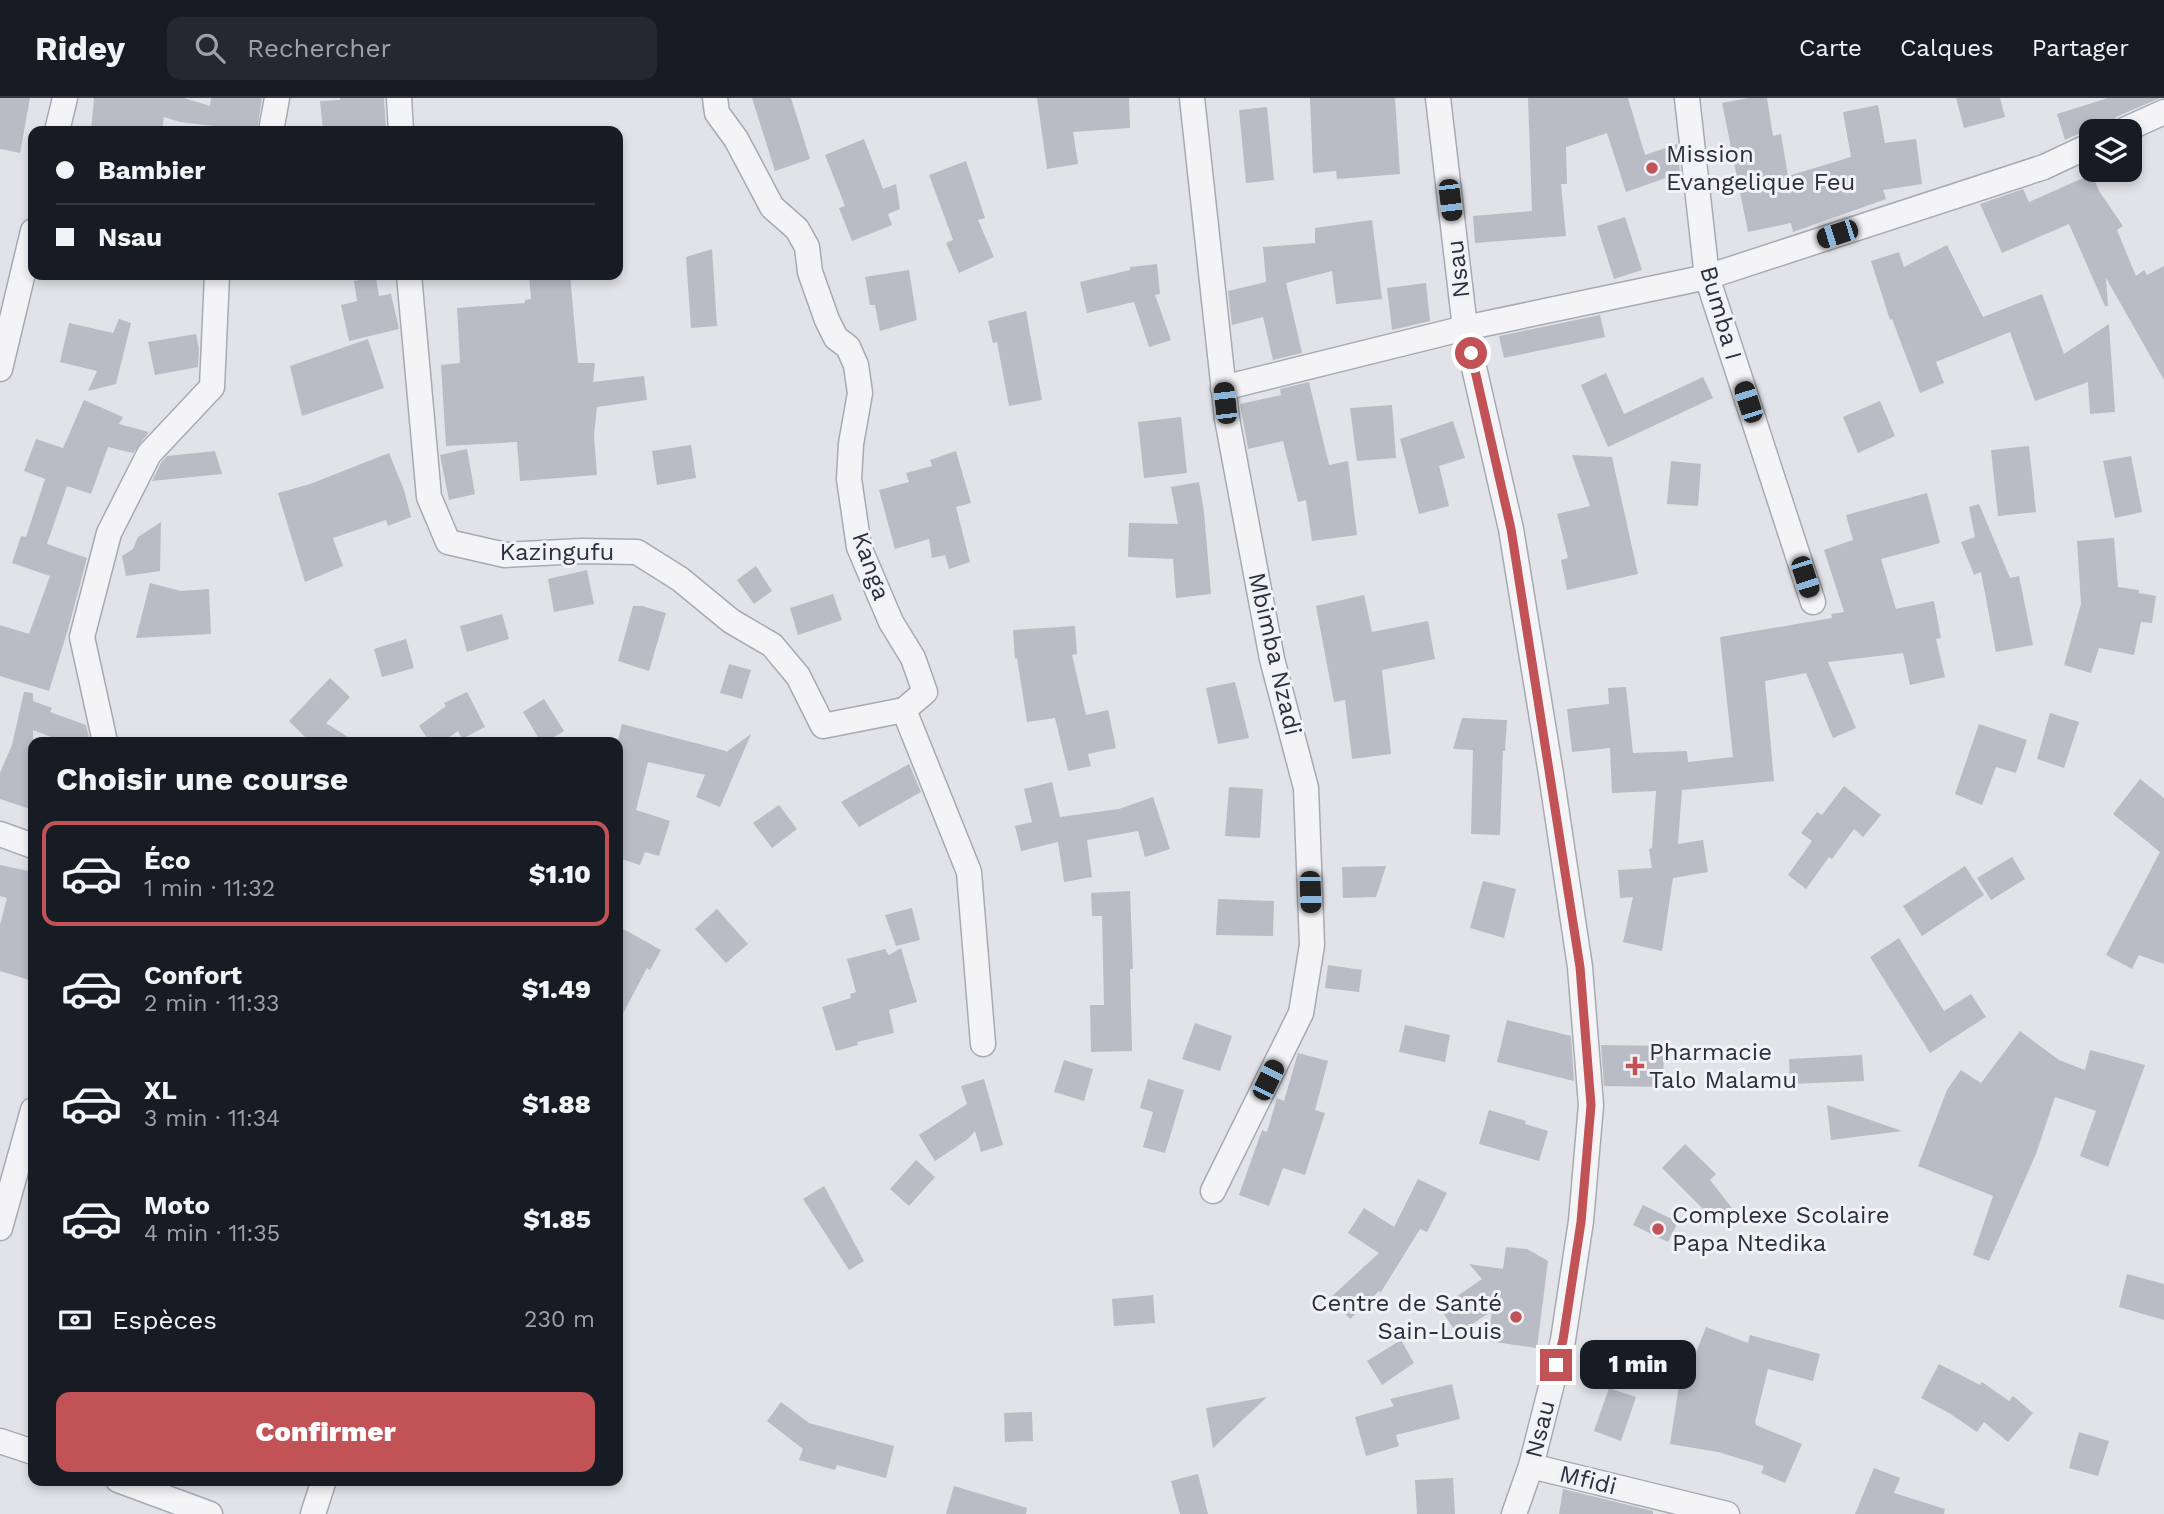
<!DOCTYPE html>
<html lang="fr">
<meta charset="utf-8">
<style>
:root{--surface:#171b24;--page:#242831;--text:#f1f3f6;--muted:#9ea1a6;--line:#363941;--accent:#c15256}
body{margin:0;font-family:"Work Sans",sans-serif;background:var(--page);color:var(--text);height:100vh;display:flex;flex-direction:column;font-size:26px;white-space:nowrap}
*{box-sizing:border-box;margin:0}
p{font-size:23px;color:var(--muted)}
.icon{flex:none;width:38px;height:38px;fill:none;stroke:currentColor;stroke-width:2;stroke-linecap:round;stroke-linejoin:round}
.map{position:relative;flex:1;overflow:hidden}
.sheet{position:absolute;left:28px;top:639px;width:595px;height:749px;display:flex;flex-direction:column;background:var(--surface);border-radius:14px;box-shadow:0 4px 10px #0003}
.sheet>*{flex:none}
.top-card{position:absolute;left:28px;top:28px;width:595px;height:154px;border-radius:14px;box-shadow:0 4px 10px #0003;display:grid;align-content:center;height:154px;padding:0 28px;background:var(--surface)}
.fabs{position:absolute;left:2079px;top:21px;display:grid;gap:14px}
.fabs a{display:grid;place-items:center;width:63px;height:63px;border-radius:14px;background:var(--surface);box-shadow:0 4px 10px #0003;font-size:35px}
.end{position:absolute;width:32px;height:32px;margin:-16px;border:9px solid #c15256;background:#fff;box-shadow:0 0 0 4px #fff}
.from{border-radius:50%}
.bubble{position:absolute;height:49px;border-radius:14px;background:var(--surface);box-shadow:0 4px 10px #0003;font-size:23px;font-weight:800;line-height:49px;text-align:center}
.car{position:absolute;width:21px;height:42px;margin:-21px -10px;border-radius:9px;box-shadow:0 0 5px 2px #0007;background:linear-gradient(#222 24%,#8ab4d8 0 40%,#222 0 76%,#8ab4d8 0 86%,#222 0)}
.top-card b{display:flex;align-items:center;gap:24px;height:66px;font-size:26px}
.top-card b+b{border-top:2px solid var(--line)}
.top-card i{width:18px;height:18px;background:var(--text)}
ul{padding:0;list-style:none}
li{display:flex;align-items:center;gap:21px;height:105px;margin:0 14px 10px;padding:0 14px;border:4px solid transparent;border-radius:14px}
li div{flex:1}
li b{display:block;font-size:26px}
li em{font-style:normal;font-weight:800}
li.on{border-color:var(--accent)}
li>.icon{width:63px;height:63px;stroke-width:1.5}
h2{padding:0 28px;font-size:32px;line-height:84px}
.pay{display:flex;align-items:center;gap:18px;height:77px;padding:0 28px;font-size:26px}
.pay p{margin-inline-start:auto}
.button{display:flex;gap:14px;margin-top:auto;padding:14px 28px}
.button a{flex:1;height:80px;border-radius:14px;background:var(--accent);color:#fff;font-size:28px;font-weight:800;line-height:80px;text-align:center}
header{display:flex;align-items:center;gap:42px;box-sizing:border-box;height:98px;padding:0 35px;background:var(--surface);border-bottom:2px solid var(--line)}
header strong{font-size:33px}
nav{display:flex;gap:38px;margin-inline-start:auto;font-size:24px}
.search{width:490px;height:63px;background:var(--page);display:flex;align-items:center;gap:18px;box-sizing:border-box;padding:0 24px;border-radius:14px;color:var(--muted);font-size:26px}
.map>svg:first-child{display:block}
.building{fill:#b9bcc5}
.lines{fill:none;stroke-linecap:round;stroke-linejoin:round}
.minor-casing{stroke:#a7aab2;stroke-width:27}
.minor{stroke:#f4f4f7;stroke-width:24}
.route{stroke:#c15256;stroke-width:9}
.poi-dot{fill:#c15256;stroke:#f1f2f6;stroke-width:2.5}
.labels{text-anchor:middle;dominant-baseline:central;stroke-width:6;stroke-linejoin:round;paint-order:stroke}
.poi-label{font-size:24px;fill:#2b303f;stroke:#f1f2f6;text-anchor:start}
.street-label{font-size:24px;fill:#2b303f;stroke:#f1f2f6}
</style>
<header>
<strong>Ridey</strong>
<div class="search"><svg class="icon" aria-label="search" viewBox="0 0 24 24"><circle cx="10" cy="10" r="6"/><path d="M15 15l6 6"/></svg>Rechercher</div>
<nav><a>Carte</a><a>Calques</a><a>Partager</a></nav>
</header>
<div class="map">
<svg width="2164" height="1416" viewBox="0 0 2164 1416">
<rect width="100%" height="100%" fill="#e1e3e8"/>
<!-- building -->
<g class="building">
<polygon points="0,0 30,0 20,55 0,51"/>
<polygon points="94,0 184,0 210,8 211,0 262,0 257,33 180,24 164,19 162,33 91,33"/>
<polygon points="340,0 384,0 386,30 360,33 323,33 320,3 340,2"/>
<polygon points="752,0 791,0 810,61 775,73"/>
<polygon points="1037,0 1129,0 1130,30 1073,34 1078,66 1047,71"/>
<polygon points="1310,0 1395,0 1400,76 1337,81 1336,73 1313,75"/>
<polygon points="1528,0 1628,0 1645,57 1677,46 1680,75 1626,94 1607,35 1566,49 1567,86 1561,86 1566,138 1475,145 1473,118 1532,113"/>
<polygon points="1749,0 1767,0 1773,38 1781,36 1788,78 1851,59 1843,14 1878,7 1885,45 1916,41 1922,86 1883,92 1886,101 1793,134 1791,125 1748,134 1722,5"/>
<polygon points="1956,0 2000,0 2005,19 1964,30"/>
<polygon points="2108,0 2160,0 2116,19 2108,30 2085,33 2065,42 2057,16"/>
<polygon points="1267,9 1274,82 1246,85 1239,12"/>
<polygon points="864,41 883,91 896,86 900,111 888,116 892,127 852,143 839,110 845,108 825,57"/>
<polygon points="966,63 985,120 978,122 994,159 959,175 946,145 953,142 929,77"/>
<polygon points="2092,76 2099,93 2123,128 2117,132 2136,178 2144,172 2147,177 2164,168 2164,282 2106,180 2108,208 2105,208 2069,126 2002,155 1980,106 2023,91 2029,104"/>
<polygon points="1625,119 1642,172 1614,181 1597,128"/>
<polygon points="1372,122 1382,201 1336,206 1332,173 1286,185 1302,255 1273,262 1263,219 1232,227 1228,193 1266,184 1263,149 1315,145 1315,130"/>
<polygon points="1947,147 1983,219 2042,196 2064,256 2109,226 2115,314 2090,316 2088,284 2035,303 2010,234 1936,264 1944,285 1920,295 1892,221 1890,222 1871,163 1899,154 1904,169"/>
<polygon points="712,151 717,228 691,230 686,159"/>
<polygon points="1157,166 1160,196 1155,197 1171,242 1149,249 1134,204 1087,215 1080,184 1130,172 1130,169"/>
<polygon points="909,172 917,222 880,233 875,207 870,207 865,179"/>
<polygon points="529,177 570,177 578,265 595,265 593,284 644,278 647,302 597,309 594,337 597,377 520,383 517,344 446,348 441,267 460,265 457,210 525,205 525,202 531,201"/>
<polygon points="376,180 379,198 391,196 399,231 349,243 341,207 357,203 354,183"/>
<polygon points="1426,185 1430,223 1392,232 1387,190"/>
<polygon points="1026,213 1042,302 1009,308 997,244 993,245 988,223"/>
<polygon points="1600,217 1605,239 1504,260 1499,238"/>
<polygon points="119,221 131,225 116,286 88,293 97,273 60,264 69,225 113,235"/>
<polygon points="196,236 199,251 198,269 155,277 148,244"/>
<polygon points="368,241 384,290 302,318 290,268"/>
<polygon points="1606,275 1624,316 1703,279 1713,300 1608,349 1581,287"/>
<polygon points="1309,284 1329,367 1348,363 1357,437 1312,443 1306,402 1298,404 1283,343 1248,351 1240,306 1281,297 1280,291"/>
<polygon points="84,302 123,319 119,326 149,334 133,355 108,349 91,396 67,388 47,446 87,460 69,528 49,593 0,578 0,527 29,536 50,478 12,465 21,438 26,439 45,381 24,373 36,341 63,350"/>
<polygon points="1880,303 1895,338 1858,355 1843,319"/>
<polygon points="1392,307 1396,360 1357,363 1350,310"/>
<polygon points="1181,319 1187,375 1144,380 1138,324"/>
<polygon points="1453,323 1465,360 1439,368 1449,408 1419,416 1400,341"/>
<polygon points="691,347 696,380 657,387 652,353"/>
<polygon points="2029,348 2036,414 1998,418 1991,352"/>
<polygon points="467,351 475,396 449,402 440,357"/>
<polygon points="215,353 222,376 152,383 161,365 167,358"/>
<polygon points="956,353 971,405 956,409 970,464 949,471 945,457 932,460 929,441 895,451 879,392 909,384 906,375 932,368 930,362"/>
<polygon points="389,355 404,392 411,419 388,428 386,422 333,440 343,468 305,484 278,395 310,386"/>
<polygon points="1572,357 1612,359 1638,476 1567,492 1561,462 1568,460 1557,416 1590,408"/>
<polygon points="2131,358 2142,414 2115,420 2103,363"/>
<polygon points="1671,363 1701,366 1698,408 1667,406"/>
<polygon points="1199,384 1204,414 1211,496 1176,500 1173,461 1128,459 1129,425 1178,426 1171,389"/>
<polygon points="1927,395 1940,445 1881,461 1896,511 1934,503 1941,540 1936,541 1945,579 1910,587 1903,555 1828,564 1856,630 1833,640 1806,575 1765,583 1774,683 1682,692 1678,746 1703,742 1708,774 1673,780 1662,853 1623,844 1633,799 1620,800 1618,772 1652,770 1649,751 1652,750 1656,693 1612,695 1610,650 1572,654 1567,611 1609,606 1608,590 1626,589 1633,655 1687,653 1688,664 1733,659 1720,539 1832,520 1831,516 1844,514 1824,452 1853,442 1846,417"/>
<polygon points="1979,406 2010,480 2019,478 2033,547 1996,554 1981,474 1974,477 1961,444 1975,439 1969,409"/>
<polygon points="161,424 160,473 126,478 122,458 133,451 138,439"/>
<polygon points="2114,440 2118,489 2139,492 2139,495 2156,498 2152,525 2141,524 2134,557 2099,550 2091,575 2064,567 2081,506 2077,443"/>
<polygon points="756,468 772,493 754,506 737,482"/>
<polygon points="587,472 594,506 554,514 548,481"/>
<polygon points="150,485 181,493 209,491 211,536 136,540"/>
<polygon points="833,496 842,522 798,537 790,510"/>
<polygon points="1364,497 1372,534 1428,523 1435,561 1382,572 1391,656 1352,661 1345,602 1334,604 1316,508"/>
<polygon points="633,508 642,508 666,515 649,573 618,563"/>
<polygon points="502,516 509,541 467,554 460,528"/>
<polygon points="1075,528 1077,556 1072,557 1086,617 1108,612 1116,650 1088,656 1091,668 1068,673 1055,620 1027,624 1017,560 1015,561 1013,532"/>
<polygon points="406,541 414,570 382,579 374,551"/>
<polygon points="729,566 751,572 742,601 720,595"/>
<polygon points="330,580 350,599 326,625 356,644 310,644 289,623"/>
<polygon points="1235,584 1249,640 1218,646 1206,590"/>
<polygon points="24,594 33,595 33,603 52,610 50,614 86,627 90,644 64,644 33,632 33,712 0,701 0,675 12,647"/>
<polygon points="467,594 485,629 462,641 458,633 442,644 430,644 419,628 446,608 444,605"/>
<polygon points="544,601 564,633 546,644 541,644 523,614"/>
<polygon points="2050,615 2079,624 2064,670 2037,661"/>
<polygon points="1462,620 1507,622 1505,653 1503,653 1500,737 1471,736 1473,652 1453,651"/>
<polygon points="622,626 726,653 725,655 751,636 720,709 696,699 705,677 648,664 636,712 670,723 659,758 645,754 640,767 618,760 618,642"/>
<polygon points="1979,626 2027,642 2016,675 1996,669 1982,707 1955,696"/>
<polygon points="909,666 921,694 859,729 841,704"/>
<polygon points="2140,681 2164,700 2164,866 2139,857 2132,871 2106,857 2160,754 2113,716"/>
<polygon points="1052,684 1060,719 1119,711 1153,699 1170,751 1145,759 1138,733 1087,742 1092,779 1064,784 1058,744 1021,753 1015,728 1032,724 1024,691"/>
<polygon points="1844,688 1881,717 1863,739 1854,731 1832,761 1829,759 1806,791 1788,777 1812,743 1801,735 1817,714 1822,717"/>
<polygon points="1229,689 1263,691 1260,740 1225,738"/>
<polygon points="779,707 797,731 772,750 753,725"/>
<polygon points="2012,759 2025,781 1991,802 1977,780"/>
<polygon points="0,767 33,774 33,883 0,873 0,827 7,800 0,798"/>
<polygon points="1386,768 1376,799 1343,800 1342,769"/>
<polygon points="1965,768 1984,797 1922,838 1903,808"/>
<polygon points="1483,783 1516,791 1504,840 1470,830"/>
<polygon points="1130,793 1133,871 1130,871 1132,953 1091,954 1090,907 1104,907 1102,818 1092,818 1091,795"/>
<polygon points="1218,801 1274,803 1273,838 1216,837"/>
<polygon points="912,810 920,842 896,848 885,817"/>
<polygon points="717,811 748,846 726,865 695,831"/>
<polygon points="618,828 661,852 650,872 647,870 618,925"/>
<polygon points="1899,840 1944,913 1971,896 1986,919 1930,955 1870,859"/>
<polygon points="901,850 917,904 889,912 894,935 857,944 858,947 836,953 822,909 851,900 850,896 856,894 847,861 885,851 889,857"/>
<polygon points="1328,867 1362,872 1359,894 1325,890"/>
<polygon points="1507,922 1571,938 1574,983 1497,964"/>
<polygon points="1195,925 1232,938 1220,973 1182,961"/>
<polygon points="1405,927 1450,937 1445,964 1399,954"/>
<polygon points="2020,933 2059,962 2085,972 2090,952 2145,967 2108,1069 2080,1058 2096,1013 2055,999 2036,1056 1989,1163 1973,1157 1993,1098 1918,1068 1947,992 1961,972 1981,985"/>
<polygon points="1601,947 1664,948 1663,989 1604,988"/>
<polygon points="1298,955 1328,963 1315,1012 1325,1015 1305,1077 1283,1070 1269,1108 1239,1097 1262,1032 1267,1034 1277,1000 1284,1003"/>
<polygon points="1862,957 1864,983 1790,986 1789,961"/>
<polygon points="1064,962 1093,971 1084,1003 1054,994"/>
<polygon points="984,981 1003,1047 981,1054 975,1033 968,1041 935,1063 919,1037 967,1006 961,988"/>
<polygon points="1148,981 1184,992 1165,1055 1143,1049 1153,1014 1140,1010"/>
<polygon points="1827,1007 1902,1033 1831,1042"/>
<polygon points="1489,1012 1526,1023 1525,1026 1548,1033 1539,1063 1479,1046"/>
<polygon points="1685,1046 1716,1076 1710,1082 1735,1114 1719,1127 1662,1070"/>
<polygon points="916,1062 935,1079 909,1108 890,1091"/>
<polygon points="1418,1081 1447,1095 1427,1134 1420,1131 1381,1194 1379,1193 1350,1221 1330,1200 1379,1155 1348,1135 1364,1110 1394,1129"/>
<polygon points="824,1088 864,1163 849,1172 803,1101"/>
<polygon points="1643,1107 1678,1124 1668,1144 1633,1127"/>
<polygon points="1506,1149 1527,1151 1548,1163 1537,1250 1488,1243 1492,1213 1457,1236 1440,1210 1482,1181 1469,1166 1503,1171"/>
<polygon points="2127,1176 2164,1186 2164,1222 2119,1209"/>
<polygon points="1153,1197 1155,1225 1114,1228 1112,1201"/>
<polygon points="1706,1229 1748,1245 1750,1237 1820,1256 1813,1283 1768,1271 1755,1324 1756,1327 1802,1346 1785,1385 1761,1375 1764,1368 1718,1354 1670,1346 1679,1287 1683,1288"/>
<polygon points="1401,1242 1414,1265 1382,1287 1367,1263"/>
<polygon points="1939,1266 1980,1287 1982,1284 2009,1303 2013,1298 2033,1315 2008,1344 1984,1324 1977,1334 1949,1315 1921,1300"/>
<polygon points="1452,1286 1460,1321 1396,1337 1399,1348 1366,1358 1355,1319 1394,1308 1390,1301"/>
<polygon points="1609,1290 1636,1299 1621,1343 1594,1333"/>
<polygon points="1267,1299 1213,1350 1206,1310"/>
<polygon points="781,1304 809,1325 894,1348 886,1380 837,1367 835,1372 799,1362 803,1351 767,1323"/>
<polygon points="1032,1314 1033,1343 1005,1344 1004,1315"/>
<polygon points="2079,1334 2109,1343 2098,1378 2069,1370"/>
<polygon points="1874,1370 1900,1380 1894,1395 1945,1411 1944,1416 1855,1416"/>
<polygon points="1198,1376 1208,1416 1180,1416 1171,1383"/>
<polygon points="1453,1380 1455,1416 1417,1416 1415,1382"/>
<polygon points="954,1388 1027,1410 1026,1416 946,1416"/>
<polygon points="1563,1391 1653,1413 1653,1416 1559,1416"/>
</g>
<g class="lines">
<!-- minor casing -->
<g class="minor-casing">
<g id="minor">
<polyline points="399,0 401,33"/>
<polyline points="715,0 717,15 736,41 772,109 797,131 807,149 810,174 827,222 836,240 848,249 856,267 860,295 851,346 849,381 859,449 891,524 913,560 925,594 904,612 969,774 983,946"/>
<polyline points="1192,0 1227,321 1272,561 1306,690 1312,847 1301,915 1213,1093"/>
<polyline points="1438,0 1465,230 1511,431 1551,676 1580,869 1591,1007 1581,1123 1563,1242 1531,1368 1514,1416"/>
<polyline points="1687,0 1707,179 1813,504"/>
<polyline points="57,33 65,0"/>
<polyline points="271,33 277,0"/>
<polyline points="2122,33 2164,14"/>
<polyline points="409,177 429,399 448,444 505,457 582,453 637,454 680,481 731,523 772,547 798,578 823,628 904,612"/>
<polyline points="0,271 33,133"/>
<polyline points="1223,290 1465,230 1707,179 2044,69 2091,47"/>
<polyline points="105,644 82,539 109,435 149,356 212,289 217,177"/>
<polyline points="0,736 33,748"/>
<polyline points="0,1130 33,1012"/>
<polyline points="0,1343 33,1354"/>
<polyline points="1531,1368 1727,1416"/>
<polyline points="118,1382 210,1416"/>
<polyline points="313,1416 324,1382"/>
</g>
</g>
<!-- minor -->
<use href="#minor" class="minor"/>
</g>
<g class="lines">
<!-- route -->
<polyline class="route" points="1471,255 1511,431 1580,869 1591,1007 1581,1124 1563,1242 1556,1267"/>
</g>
<!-- markers -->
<g class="poi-dot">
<circle cx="1652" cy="70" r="7"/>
<path d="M1631.5 957.5h7v7h7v7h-7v7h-7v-7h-7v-7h7z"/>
<circle cx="1658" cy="1131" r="7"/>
<circle cx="1516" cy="1219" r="7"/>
</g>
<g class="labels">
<!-- poi labels -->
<g class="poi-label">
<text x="1666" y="56">Mission<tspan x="1666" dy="28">Evangelique Feu</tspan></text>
<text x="1649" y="954">Pharmacie<tspan x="1649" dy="28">Talo Malamu</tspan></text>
<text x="1672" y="1117">Complexe Scolaire<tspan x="1672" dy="28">Papa Ntedika</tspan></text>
<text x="1502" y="1205" text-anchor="end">Centre de Santé<tspan x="1502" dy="28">Sain-Louis</tspan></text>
</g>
<!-- street labels -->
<g class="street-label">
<text transform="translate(1458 171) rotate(-97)">Nsau</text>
<text transform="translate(1721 215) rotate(74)">Bumba I</text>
<text x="557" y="454">Kazingufu</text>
<text transform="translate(871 468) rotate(71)">Kanga</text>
<text transform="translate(1275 556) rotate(77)">Mbimba Nzadi</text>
<text transform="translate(1540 1331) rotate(-76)">Nsau</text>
<text transform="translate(1588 1382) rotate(14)">Mfidi</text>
</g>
</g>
</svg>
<div class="fabs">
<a><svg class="icon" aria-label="layers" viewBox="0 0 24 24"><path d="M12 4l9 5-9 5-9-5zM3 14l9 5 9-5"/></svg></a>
</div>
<i class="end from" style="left:1471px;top:255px"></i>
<i class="end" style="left:1556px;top:1267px"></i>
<div class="bubble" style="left:1580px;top:1242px;width:116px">1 min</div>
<i class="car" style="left:1450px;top:102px;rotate:173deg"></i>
<i class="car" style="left:1837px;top:136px;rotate:252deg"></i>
<i class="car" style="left:1748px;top:304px;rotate:342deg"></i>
<i class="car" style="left:1225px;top:305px;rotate:354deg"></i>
<i class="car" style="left:1805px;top:479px;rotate:162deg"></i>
<i class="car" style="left:1310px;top:794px;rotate:178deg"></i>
<i class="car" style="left:1268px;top:982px;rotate:26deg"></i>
<div class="top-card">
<b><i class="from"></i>Bambier</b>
<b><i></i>Nsau</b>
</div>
<section class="sheet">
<h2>Choisir une course</h2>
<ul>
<li class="on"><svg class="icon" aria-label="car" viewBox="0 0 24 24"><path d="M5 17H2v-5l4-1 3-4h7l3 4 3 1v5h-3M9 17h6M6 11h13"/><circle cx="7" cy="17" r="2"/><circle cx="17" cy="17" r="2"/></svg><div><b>Éco</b><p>1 min · 11:32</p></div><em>$1.10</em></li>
<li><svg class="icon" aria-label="car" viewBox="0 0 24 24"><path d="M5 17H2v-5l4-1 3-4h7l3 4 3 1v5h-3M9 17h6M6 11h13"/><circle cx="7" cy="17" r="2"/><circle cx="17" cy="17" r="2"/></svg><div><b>Confort</b><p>2 min · 11:33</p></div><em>$1.49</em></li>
<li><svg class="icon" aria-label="car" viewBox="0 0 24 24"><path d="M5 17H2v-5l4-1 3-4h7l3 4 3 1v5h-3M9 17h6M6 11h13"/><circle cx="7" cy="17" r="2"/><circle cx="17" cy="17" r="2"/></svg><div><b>XL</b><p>3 min · 11:34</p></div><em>$1.88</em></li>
<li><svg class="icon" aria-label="car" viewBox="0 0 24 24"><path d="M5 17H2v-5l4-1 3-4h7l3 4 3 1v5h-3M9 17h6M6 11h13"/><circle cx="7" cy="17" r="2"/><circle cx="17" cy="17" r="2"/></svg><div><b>Moto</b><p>4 min · 11:35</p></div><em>$1.85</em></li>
</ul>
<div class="pay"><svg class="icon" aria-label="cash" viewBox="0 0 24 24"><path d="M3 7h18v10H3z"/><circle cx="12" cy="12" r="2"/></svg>Espèces<p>230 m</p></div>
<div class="button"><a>Confirmer</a></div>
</section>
</div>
